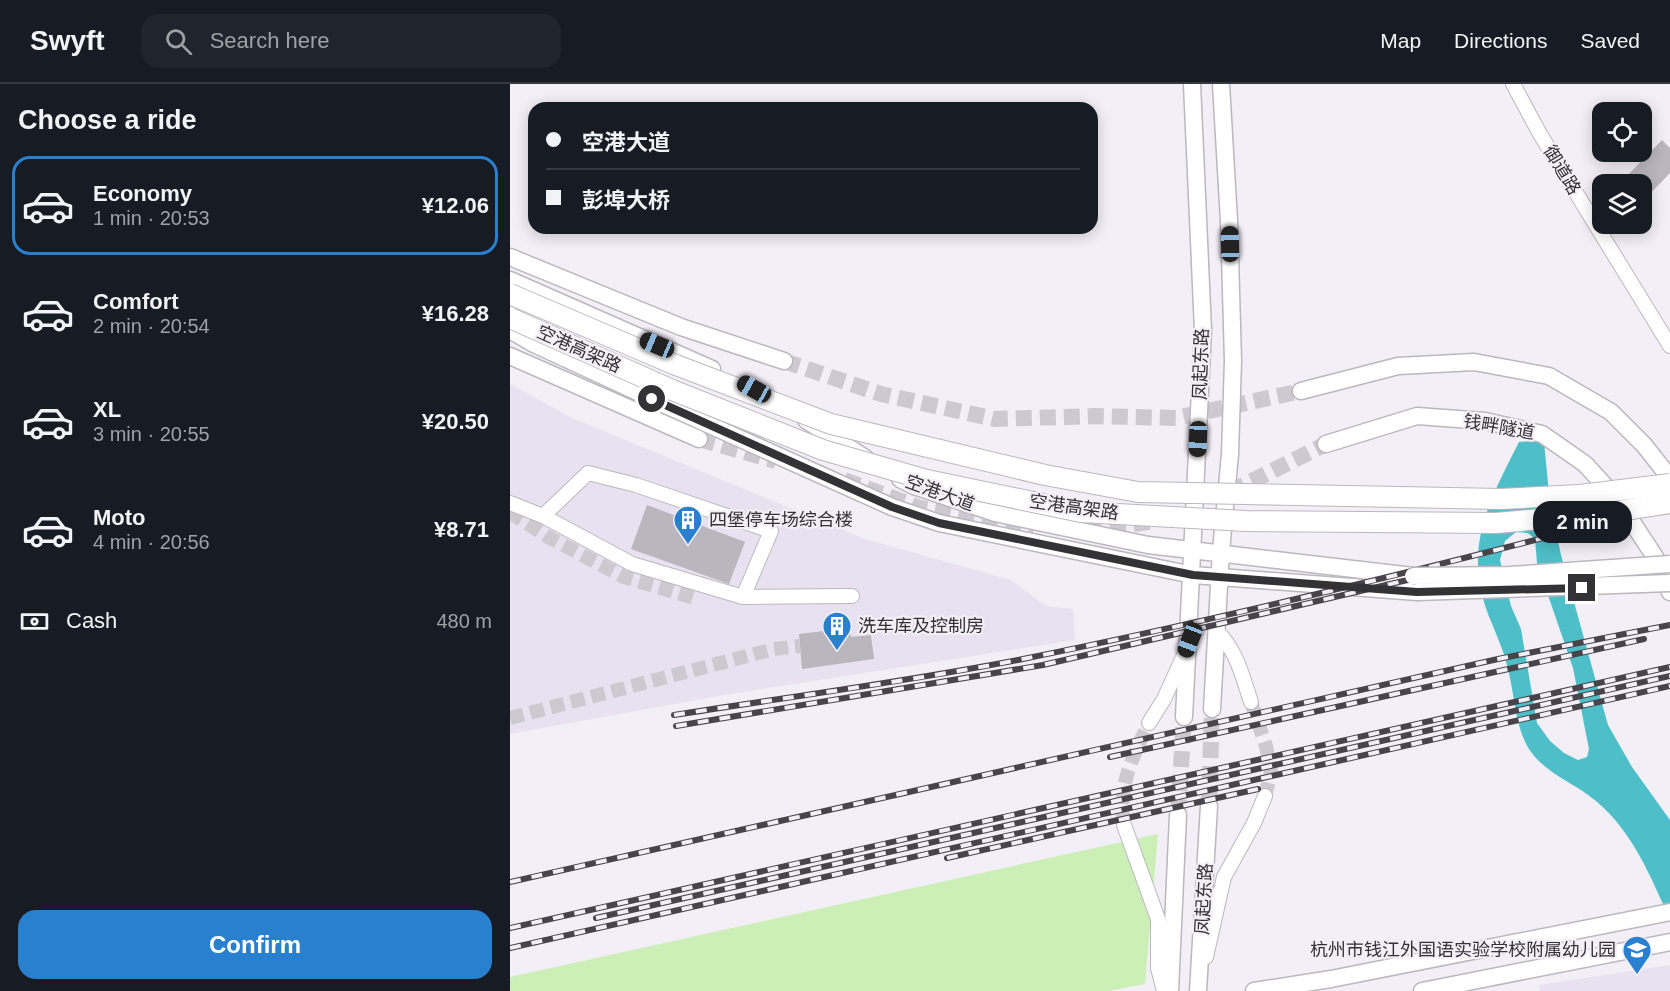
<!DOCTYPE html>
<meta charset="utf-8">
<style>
:root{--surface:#171b24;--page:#20242c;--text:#f1f3f6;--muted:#9ea1a6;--line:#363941;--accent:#2980ce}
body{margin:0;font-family:Arial,"Noto Sans SC",sans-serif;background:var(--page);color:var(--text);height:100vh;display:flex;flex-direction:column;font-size:22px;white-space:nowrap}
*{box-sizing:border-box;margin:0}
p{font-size:20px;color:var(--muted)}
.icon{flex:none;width:33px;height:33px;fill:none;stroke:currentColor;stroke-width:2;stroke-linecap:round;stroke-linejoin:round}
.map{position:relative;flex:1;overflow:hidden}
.sheet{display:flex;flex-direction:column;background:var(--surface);width:510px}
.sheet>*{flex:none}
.banner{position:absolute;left:18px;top:18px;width:570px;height:132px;border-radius:18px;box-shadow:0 3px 15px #0003;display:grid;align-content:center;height:132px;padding:0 18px;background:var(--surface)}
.tools{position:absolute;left:1082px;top:18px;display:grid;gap:12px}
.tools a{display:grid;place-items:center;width:60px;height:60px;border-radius:12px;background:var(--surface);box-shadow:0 3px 15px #0003;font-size:30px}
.end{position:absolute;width:27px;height:27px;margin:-14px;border:8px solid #333235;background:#fff;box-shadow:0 0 0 3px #fff}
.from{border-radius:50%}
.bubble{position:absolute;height:42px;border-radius:18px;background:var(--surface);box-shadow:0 3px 15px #0003;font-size:20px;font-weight:800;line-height:42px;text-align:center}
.car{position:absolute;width:18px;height:36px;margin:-18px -9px;border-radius:8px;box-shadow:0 0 4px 2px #0007;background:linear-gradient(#222 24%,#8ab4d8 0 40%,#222 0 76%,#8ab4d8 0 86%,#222 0)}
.banner b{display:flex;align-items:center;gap:21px;height:57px;font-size:22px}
.banner b+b{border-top:2px solid var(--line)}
.banner i{width:15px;height:15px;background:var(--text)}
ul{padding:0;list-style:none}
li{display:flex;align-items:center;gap:18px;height:99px;margin:0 12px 9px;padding:0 6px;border:3px solid transparent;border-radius:18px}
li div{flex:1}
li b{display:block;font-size:22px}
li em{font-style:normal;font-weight:800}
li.active{border-color:var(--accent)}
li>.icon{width:54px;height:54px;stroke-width:1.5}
h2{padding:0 18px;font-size:27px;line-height:72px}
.pay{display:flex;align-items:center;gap:15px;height:66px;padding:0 18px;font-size:22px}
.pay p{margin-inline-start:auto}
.cta{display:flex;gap:12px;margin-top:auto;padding:12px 18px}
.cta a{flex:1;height:69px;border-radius:18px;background:var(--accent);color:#fff;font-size:24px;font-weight:800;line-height:69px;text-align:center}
header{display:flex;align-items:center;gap:36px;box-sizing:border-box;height:84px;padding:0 30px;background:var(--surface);border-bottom:2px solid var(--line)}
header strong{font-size:28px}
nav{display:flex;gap:33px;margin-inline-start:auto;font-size:21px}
.search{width:420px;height:54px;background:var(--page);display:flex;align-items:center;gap:15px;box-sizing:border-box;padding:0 21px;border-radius:18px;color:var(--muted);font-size:22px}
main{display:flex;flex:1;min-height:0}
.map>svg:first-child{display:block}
.built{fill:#e8e1f0}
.green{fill:#ccefb7}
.water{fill:#4ebfc8;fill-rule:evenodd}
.building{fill:#bab6be}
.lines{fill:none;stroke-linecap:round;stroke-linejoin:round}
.minor-tunnel{stroke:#ccc9d0;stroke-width:14;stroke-dasharray:14 7;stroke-linecap:butt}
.major-tunnel{stroke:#ccc9d0;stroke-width:16;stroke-dasharray:16 8;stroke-linecap:butt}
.minor-casing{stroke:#bbb7bf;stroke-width:16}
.major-casing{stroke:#bbb7bf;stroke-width:19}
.minor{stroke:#fff;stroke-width:14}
.major{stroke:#fff;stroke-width:16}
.rail-casing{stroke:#474549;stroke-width:6}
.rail{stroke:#f2eff7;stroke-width:4;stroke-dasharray:11;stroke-linecap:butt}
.major-bridge-casing{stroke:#bbb7bf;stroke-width:19;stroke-linecap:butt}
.highway-bridge-casing{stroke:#bbb7bf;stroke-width:22;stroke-linecap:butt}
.major-bridge{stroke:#fff;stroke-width:16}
.highway-bridge{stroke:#fff;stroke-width:20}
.route{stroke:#333235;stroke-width:8}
.labels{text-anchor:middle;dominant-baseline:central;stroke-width:4.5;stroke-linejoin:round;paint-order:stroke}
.street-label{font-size:18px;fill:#333235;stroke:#f2eff7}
.poi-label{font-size:18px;fill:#333235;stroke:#f2eff7;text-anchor:start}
</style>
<header>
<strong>Swyft</strong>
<div class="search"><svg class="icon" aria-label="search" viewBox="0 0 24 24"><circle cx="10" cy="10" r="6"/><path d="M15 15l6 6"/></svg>Search here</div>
<nav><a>Map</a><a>Directions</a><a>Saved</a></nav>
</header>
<main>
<section class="sheet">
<h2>Choose a ride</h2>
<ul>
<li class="active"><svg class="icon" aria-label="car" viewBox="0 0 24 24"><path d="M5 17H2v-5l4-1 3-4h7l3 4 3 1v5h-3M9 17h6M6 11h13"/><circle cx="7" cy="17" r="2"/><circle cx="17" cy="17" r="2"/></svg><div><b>Economy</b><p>1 min · 20:53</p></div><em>¥12.06</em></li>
<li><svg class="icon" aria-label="car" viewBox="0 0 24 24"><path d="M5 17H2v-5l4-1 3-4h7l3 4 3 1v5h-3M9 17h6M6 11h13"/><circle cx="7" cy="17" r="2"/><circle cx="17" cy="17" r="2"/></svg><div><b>Comfort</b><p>2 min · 20:54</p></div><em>¥16.28</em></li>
<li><svg class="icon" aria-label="car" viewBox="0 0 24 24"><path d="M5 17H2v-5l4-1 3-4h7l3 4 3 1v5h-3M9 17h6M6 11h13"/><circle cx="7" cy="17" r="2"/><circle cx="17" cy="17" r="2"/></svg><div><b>XL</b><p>3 min · 20:55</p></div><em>¥20.50</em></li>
<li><svg class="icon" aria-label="car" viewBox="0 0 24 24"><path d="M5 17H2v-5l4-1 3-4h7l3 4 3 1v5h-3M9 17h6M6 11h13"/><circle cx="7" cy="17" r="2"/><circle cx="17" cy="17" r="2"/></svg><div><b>Moto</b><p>4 min · 20:56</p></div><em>¥8.71</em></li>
</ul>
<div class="pay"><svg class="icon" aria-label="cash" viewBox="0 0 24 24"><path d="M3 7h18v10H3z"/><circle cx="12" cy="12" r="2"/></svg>Cash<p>480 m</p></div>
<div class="cta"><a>Confirm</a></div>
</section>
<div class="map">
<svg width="1160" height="907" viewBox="0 0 1160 907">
<rect width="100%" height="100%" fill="#f2eff7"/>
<!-- built -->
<g class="built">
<polygon points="0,300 62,334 355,455 501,496 536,522 563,525 565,556 220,610 0,650"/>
<polygon points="1160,881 1160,907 1030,907 1029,901"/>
</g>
<!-- green -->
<polygon class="green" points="648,750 635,900 599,907 0,907 0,893"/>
<!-- water -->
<path class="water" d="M 1022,357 L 1034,358 L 1040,419 L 1051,471 L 1098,641 L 1122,683 L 1160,736 L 1160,836 C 1141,793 1123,748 1086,717 C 1066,700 1037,690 1021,668 C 1005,646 1005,612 998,585 C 993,564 986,550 978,530 C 953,462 979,418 1009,358 ZM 1006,448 L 1018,449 L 1025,455 L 1027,479 L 1063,584 L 1079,665 L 1077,673 L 1068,676 L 1054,669 L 1040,657 L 1027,639 L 1011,545 L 1001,522 L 990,476 L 995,457 Z"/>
<!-- building -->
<g class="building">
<polygon points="1152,56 1160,64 1160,89 1131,119 1131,100 1109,100"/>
<polygon points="137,421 235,458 219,500 121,465"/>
<polygon points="339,544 341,553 361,551 364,575 292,585 289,550"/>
</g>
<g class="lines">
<!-- minor-tunnel -->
<g class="minor-tunnel">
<polyline points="0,428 38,453 114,493 184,514"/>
<polyline points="741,618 756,662 761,688 755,712"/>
<polyline points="0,634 264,565 290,562"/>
<path d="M 614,741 C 607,703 623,672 639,639"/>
</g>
<!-- major-tunnel -->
<g class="major-tunnel">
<polyline points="274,277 371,310 485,335 583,332 666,334 791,307"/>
<polyline points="189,355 266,377"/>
<polyline points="334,396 410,424 524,444"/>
<polyline points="720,408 816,360"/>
<polyline points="576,447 645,437"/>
<polyline points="699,722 702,625"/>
<polyline points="668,731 674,633"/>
</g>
<!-- minor casing -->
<g class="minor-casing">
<g id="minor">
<polyline points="1003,0 1030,50 1160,262"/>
<polyline points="0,419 33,432 122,480 233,513 342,512"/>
<polyline points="33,432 78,389 126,401 261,447 233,513"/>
<path d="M 706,546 C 727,567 732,591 741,618"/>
<polyline points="639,639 654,615 675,569"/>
<polyline points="614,741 648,835 648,884 654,907"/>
<polyline points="696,873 714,793 744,739 755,712"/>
</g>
</g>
<!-- major casing -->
<g class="major-casing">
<g id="major">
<polyline points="0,173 171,243 274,277"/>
<polyline points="0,196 202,285"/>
<polyline points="0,246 24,260 162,324 382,423 429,439 683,491 907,508"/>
<polyline points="0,272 189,355"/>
<polyline points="791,307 888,282 964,278 1039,292 1101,328 1134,361 1160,394"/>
<polyline points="296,336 355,374"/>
<polyline points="816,360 907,332 975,337 1032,350 1075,380 1107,415 1145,473 1160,508"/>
<polyline points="390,395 404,402 485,429 638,461 903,492"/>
<polyline points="702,625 711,467 720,370 723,277 719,137 711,0"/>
<polyline points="674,633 693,246 682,0"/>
<polyline points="660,907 668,731"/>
<polyline points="688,907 699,722"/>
<polyline points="744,907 821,895 1160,828"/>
<polyline points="912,907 1160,858"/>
</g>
</g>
<!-- minor -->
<use href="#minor" class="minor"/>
<!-- major -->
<use href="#major" class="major"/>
<!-- rail casing -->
<g class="rail-casing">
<g id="rail">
<path d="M 164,631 C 279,613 394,598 508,576 C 727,532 944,478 1160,421"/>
<polyline points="166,642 533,581 936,487"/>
<polyline points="600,673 1134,555"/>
<polyline points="437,774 748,705"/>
<polyline points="0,798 988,575 1160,541"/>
<polyline points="86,834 1160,592"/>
<polyline points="0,844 1160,583"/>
<polyline points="0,864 1160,602"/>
</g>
</g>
<!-- rail -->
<use href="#rail" class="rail"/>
<!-- major-bridge casing -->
<g class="major-bridge-casing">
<g id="major-bridge">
<polyline points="903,492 1000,491 1160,480"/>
<polyline points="907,508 1160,499"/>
</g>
</g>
<!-- highway-bridge casing -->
<g class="highway-bridge-casing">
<g id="highway-bridge">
<polyline points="0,210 166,281 321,340 535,391 628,408 991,415 1070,411 1160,400"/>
<polyline points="0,234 162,306 313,366 417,396 571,428 736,437 986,439 1090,430 1160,419"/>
</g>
</g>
<!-- major-bridge -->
<use href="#major-bridge" class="major-bridge"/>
<!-- highway-bridge -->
<use href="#highway-bridge" class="highway-bridge"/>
</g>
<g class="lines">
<!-- route -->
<polyline class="route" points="142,315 382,423 429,439 683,491 907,508 1072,504"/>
</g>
<!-- icons -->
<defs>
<g id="building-pin" transform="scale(1.5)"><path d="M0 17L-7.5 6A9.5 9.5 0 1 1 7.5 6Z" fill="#2980ce" stroke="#f2eff7"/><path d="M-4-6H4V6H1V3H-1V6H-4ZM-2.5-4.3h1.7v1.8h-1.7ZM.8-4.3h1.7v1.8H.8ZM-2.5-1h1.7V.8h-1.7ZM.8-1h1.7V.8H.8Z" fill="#fff"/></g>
<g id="school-pin" transform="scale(1.5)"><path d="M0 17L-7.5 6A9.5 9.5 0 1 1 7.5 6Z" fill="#2980ce" stroke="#f2eff7"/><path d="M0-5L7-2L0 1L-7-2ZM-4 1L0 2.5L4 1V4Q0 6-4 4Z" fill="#fff"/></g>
</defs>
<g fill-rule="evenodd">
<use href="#building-pin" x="178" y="436"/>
<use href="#building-pin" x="327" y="542"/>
<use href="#school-pin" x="1127" y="866"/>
</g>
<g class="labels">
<!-- street labels -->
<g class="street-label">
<text transform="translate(1052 86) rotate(59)">御道路</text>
<text transform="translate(69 265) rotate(24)">空港高架路</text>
<text transform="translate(691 280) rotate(-88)">凤起东路</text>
<text transform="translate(989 343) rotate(10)">钱畔隧道</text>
<text transform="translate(430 409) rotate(20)">空港大道</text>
<text transform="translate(564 423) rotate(8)">空港高架路</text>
<text transform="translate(694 815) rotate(-87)">凤起东路</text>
</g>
<!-- poi labels -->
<g class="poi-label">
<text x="199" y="436">四堡停车场综合楼</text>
<text x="348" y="542">洗车库及控制房</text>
<text x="1106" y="866" text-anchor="end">杭州市钱江外国语实验学校附属幼儿园</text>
</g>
</g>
</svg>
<div class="tools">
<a><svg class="icon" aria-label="locate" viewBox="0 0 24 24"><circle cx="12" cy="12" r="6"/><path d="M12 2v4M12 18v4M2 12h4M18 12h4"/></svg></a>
<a><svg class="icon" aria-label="layers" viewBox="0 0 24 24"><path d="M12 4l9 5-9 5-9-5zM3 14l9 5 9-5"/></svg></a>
</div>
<i class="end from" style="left:142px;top:315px"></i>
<i class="end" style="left:1072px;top:504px"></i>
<div class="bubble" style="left:1023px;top:417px;width:99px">2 min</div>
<i class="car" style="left:720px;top:160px;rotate:359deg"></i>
<i class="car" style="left:147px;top:261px;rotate:293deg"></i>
<i class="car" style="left:244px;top:305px;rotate:299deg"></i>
<i class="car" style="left:688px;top:355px;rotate:182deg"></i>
<i class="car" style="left:680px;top:556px;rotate:201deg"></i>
<div class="banner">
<b><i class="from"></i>空港大道</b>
<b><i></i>彭埠大桥</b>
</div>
</div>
</main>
